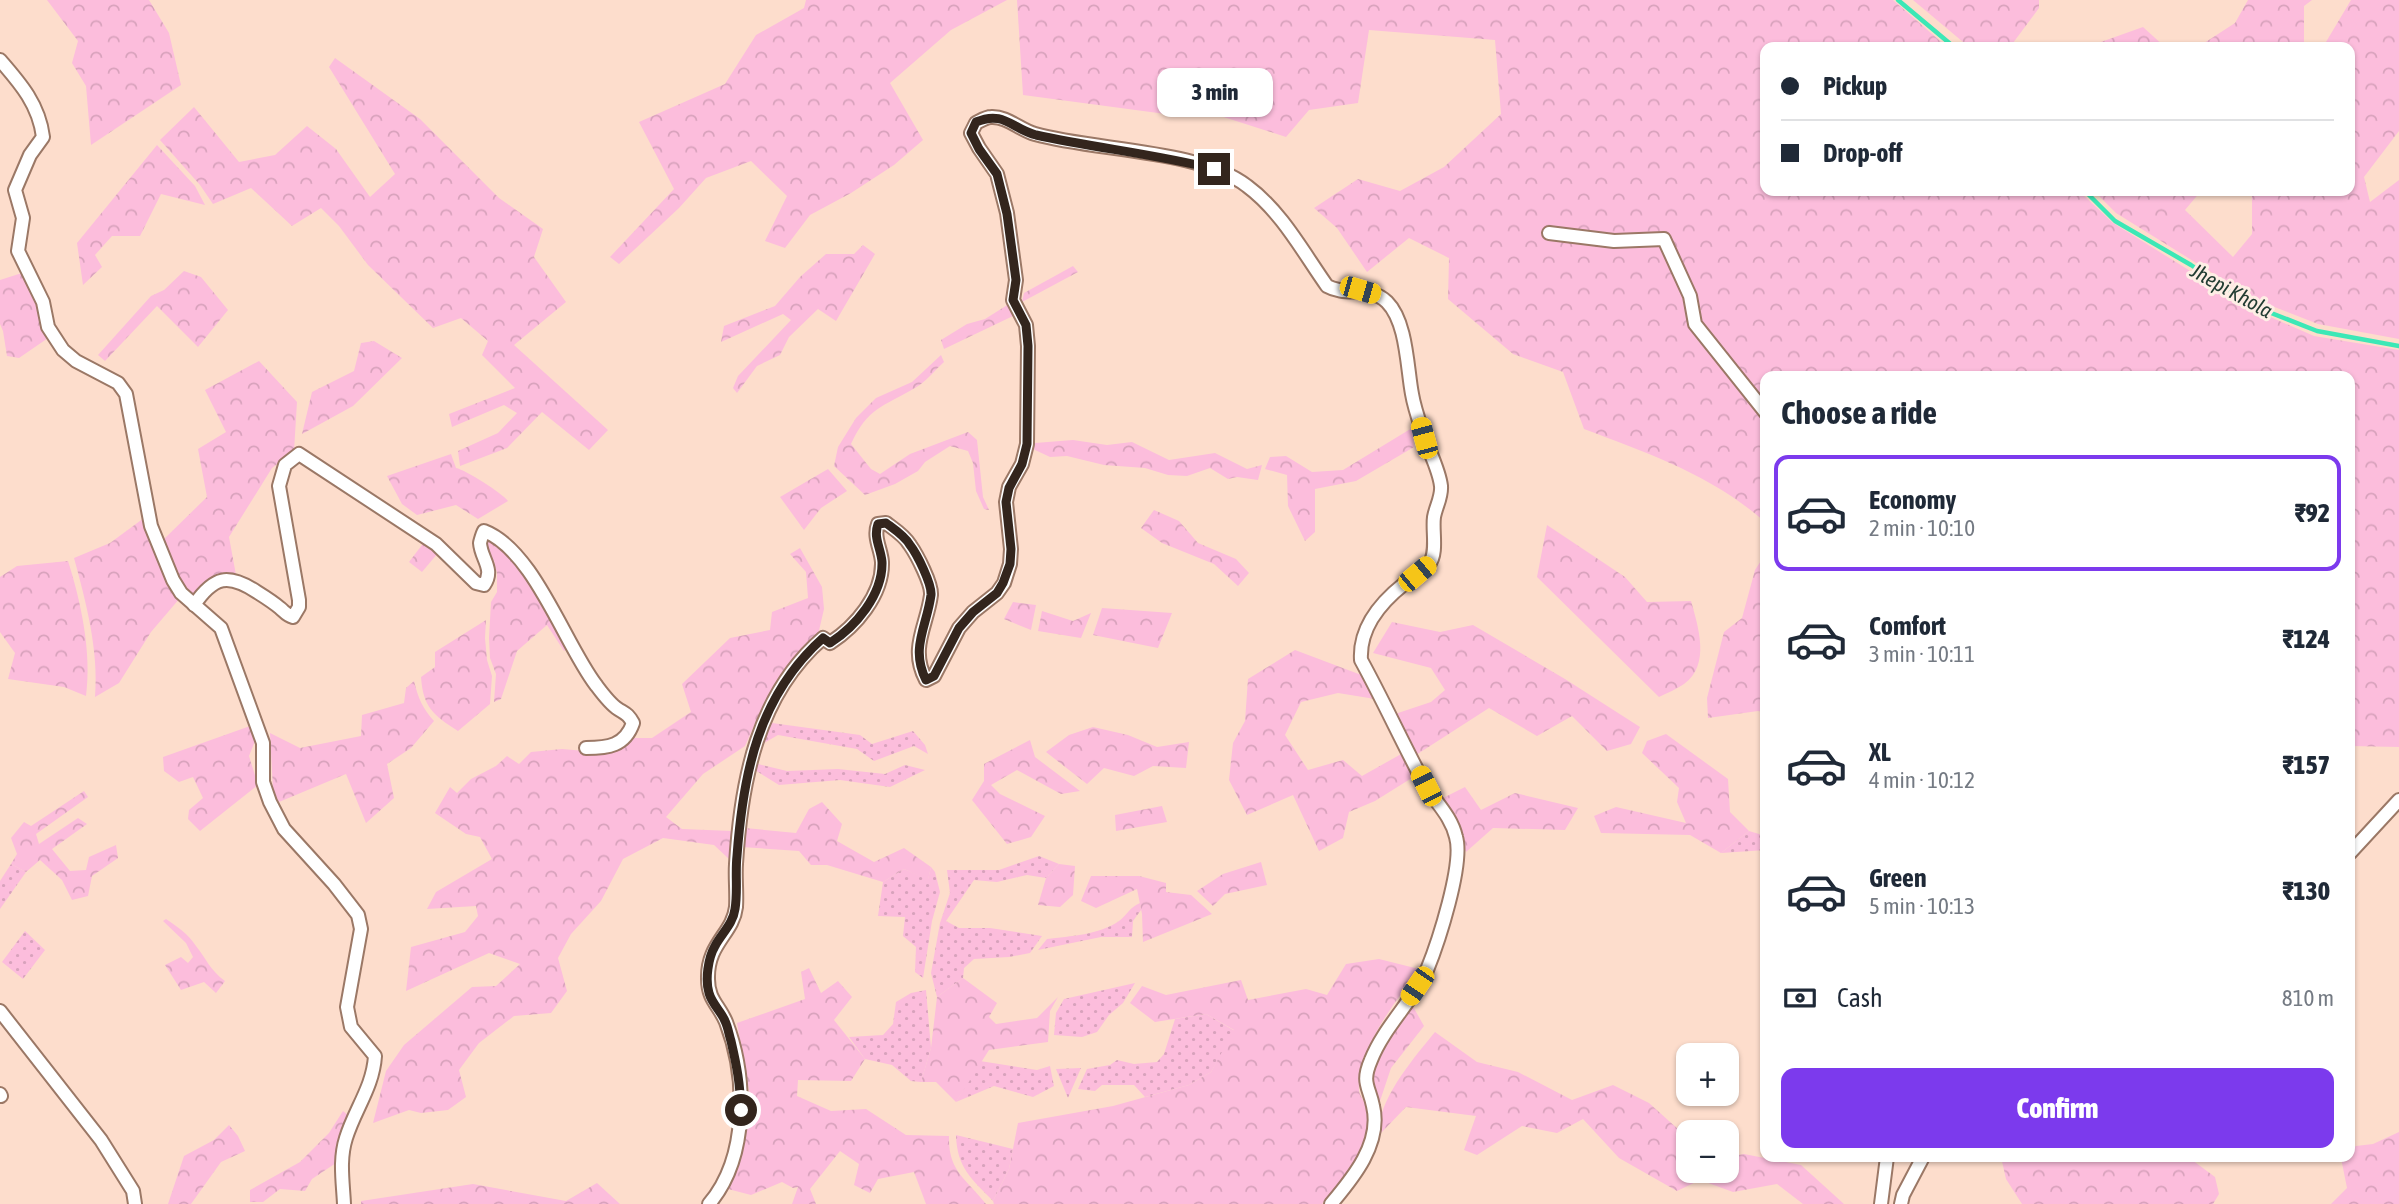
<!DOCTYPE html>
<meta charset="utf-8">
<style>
:root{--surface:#fff;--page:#f2f2f3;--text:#1f2937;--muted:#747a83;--line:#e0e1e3;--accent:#7c3aed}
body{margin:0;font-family:"Asap Condensed",sans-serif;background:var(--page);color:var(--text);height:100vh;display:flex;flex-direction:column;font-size:26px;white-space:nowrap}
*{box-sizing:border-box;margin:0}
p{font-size:23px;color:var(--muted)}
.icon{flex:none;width:38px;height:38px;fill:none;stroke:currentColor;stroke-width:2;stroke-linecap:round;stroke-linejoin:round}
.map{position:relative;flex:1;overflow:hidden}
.drawer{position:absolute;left:1760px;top:371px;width:595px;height:791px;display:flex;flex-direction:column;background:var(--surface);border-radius:14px;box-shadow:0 2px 5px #0004}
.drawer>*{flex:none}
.guide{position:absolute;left:1760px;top:42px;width:595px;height:154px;border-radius:14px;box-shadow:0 2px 5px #0004;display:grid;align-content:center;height:154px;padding:0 21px;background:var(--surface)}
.buttons{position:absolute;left:1676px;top:1043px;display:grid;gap:14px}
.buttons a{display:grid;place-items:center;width:63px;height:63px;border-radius:14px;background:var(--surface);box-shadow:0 2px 5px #0004;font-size:35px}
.end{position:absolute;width:32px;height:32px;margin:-16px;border:9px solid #33251d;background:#fff;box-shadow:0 0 0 4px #fff}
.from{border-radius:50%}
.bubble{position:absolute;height:49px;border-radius:14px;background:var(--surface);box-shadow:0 2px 5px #0004;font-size:23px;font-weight:800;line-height:49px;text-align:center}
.car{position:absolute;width:21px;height:42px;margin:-21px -10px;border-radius:9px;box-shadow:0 0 5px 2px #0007;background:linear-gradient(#f5c518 24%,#345 0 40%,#f5c518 0 76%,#345 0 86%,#f5c518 0)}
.guide b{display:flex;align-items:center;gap:24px;height:66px;font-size:26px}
.guide b+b{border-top:2px solid var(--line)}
.guide i{width:18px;height:18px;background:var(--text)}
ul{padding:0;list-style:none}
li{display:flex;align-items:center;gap:21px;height:116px;margin:0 14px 10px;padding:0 7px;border:4px solid transparent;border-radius:14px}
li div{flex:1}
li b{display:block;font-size:26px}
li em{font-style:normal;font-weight:800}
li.current{border-color:var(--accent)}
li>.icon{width:63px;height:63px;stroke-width:1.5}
h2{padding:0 21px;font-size:32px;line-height:84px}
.pay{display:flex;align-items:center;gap:18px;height:77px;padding:0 21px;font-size:26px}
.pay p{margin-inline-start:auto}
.action{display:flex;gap:14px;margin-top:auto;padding:14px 21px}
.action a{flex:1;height:80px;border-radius:14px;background:var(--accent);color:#fff;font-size:28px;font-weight:800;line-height:80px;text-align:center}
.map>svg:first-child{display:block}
.grass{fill:url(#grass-dots)}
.forest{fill:url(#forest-crowns)}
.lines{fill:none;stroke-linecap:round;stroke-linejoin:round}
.stream{stroke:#3ce8b6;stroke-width:4.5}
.street-casing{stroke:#9b7866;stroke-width:16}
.street{stroke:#fff;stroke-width:12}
.route{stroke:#33251d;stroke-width:9}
.labels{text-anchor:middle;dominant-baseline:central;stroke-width:6;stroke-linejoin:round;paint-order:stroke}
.water-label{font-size:21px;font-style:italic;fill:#223c32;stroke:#feeee5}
</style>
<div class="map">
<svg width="2399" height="1204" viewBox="0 0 2399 1204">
<defs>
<pattern id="grass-dots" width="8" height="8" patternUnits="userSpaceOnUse" patternTransform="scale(1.75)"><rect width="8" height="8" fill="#fcbddc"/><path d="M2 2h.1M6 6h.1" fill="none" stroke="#d8a2bc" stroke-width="1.8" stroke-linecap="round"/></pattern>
<pattern id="forest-crowns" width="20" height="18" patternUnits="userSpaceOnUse" patternTransform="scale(1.75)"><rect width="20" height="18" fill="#fcbddc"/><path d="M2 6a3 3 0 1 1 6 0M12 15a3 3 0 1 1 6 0" fill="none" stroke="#d8a2bc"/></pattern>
</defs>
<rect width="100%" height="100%" fill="#fdddcc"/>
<!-- grass -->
<g class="grass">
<polygon points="772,723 860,735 872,744 913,731 925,745 928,754 914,746 874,761 857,749 778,735 759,746"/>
<polygon points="754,763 787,771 838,769 885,774 905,765 925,770 890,787 840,780 779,785 755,770"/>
<polygon points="1749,831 1766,836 1766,850 1721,853"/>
<polygon points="1039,856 1059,864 1046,878 1027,875 997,882 974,880 946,921 959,928 990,928 1042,936 1030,953 1009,957 974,959 964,968 963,978 937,997 931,973 940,923 950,893 947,870 999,870"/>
<polygon points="11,864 26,872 0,909 0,881"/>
<polygon points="931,867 935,872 940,892 932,921 923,978 915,972 916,947 903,936 905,917 878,916 883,882 904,869 928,879"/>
<path d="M 1140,903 L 1141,910 L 1133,921 L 1132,937 L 1101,937 L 1038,950 L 1047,939 C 1070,936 1099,935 1119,921 C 1127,915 1130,907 1140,903 Z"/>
<polygon points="25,931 45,950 23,979 2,962"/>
<polygon points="1135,983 1123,1003 1109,1015 1097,1032 1082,1037 1054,1035 1056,1013 1064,999"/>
<polygon points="926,990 931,1048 921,1082 911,1081 892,1065 865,1059 849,1037 883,1035 893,1024 896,1002 911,993"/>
<polygon points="1206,1014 1235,1031 1211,1072 1189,1085 1145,1097 1134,1085 1102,1085 1095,1091 1078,1089 1087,1069 1110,1065 1117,1060 1134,1064 1157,1062 1164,1054 1175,1019"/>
<polygon points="980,1061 1037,1070 1050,1066 1054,1086 1033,1097 994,1086 956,1102"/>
<polygon points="1081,1068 1068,1098 1056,1069"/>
<path d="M 956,1135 L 1013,1149 L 1009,1169 L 993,1201 C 971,1178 957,1168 956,1135 Z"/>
</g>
<!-- forest -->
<g class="forest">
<polygon points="47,0 149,0 169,33 181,85 91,145 86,86 72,63 78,41"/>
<polygon points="806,0 1007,0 951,30 890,83 923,140 894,165 851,193 810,215 785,248 765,241 787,196 751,161 706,178 679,208 619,264 610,257 674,189 639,122 725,84 756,35 804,8"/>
<path d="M 1017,0 L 1893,0 L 1947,47 L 1766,47 L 1766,191 L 2079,191 L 2113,223 L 2250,308 L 2314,336 L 2399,350 L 2399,747 L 2350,746 L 2350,376 L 1766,376 L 1766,523 C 1714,476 1648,453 1584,429 L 1563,372 L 1513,354 L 1448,299 L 1449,258 L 1409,238 L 1367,272 L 1337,228 L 1314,208 L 1358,179 L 1400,191 L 1444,167 L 1501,114 L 1495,40 L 1369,30 L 1358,103 L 1309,110 L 1286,137 L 1183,104 L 1173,115 L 1023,95 Z"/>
<polygon points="1913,0 2039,0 2039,8 2010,47 1969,47"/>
<polygon points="2248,0 2312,0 2304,6 2304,46 2198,47 2235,23"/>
<polygon points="2351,0 2399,0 2399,131 2364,177 2370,202 2399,180 2399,339 2318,324 2254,299 2116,213 2094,191 2201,191 2185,210 2233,257 2252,234 2252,191 2350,191 2350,47 2323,47"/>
<polygon points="2143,27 2165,47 2087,47"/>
<polygon points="335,58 420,119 499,198 543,229 534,257 566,302 514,345 608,430 589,450 542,412 507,448 460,466 458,451 498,433 517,413 504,405 452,427 449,414 515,388 482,355 488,341 461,318 433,328 368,265 339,226 321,208 292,226 251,188 213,204 200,185 160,140 194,107 239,162 275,155 307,126 336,149 370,197 395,174 329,67"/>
<polygon points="157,145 195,186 205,205 161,194 140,236 112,236 95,255 102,267 83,285 77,243"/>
<polygon points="863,245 875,254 836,321 818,309 789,337 780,355 757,366 737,393 733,388 738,376 791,320 783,314 721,342 724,326 775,306 800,277 826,254 854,254"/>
<polygon points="1073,266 1078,272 1022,302 1024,293"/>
<polygon points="184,271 201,277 228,310 198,347 157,306 105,361 98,355 151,296 164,290"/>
<polygon points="25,272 51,336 19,358 7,356 3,331 0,324 0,280"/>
<polygon points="1009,304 1013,316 944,349 941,340 967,324 985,319"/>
<polygon points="374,341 402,358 353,406 302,434 312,392 354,371 361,343"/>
<path d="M 941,355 L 944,362 C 935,370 926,382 915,388 C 883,407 868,407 851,444 L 871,469 L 880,474 L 910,454 L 968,432 L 977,440 L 983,497 L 989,510 L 984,509 L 976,491 L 973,463 L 968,451 L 950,446 L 925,462 L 918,471 L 895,484 L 865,495 L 834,466 L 838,447 L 856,418 L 876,398 L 912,382 Z"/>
<polygon points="259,361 297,402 294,451 272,468 229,537 236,575 208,581 192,596 182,587 162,541 207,497 198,449 226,432 205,390"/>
<polygon points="1412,428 1414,447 1356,481 1315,489 1315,532 1305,541 1288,506 1287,475 1265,469 1270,457 1286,456 1312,472 1343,470"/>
<polygon points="1073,440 1107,445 1132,442 1169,460 1215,453 1247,469 1262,465 1258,480 1237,477 1228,479 1210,468 1187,476 1168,475 1145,468 1104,465 1067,456 1050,457 1033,449 1035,443"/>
<path d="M 451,454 L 456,468 C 466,470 502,493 508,501 L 478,519 L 456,505 L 417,515 L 402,504 L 387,476 Z"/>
<polygon points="828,469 847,491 821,508 804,530 780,497"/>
<polygon points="1154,510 1179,521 1198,543 1236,559 1249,573 1238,586 1214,564 1162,543 1141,528"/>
<path d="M 144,518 L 180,598 L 151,632 L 119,683 L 95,697 C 99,651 86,602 74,558 L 110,543 Z"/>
<path d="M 1547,525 L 1625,577 L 1647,602 L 1691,601 C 1698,626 1711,665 1684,684 C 1677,689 1667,693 1659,697 L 1537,577 Z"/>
<polygon points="487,538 508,553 523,571 570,646 564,651 547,625 517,651 501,699 494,702 496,674 490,658 489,638 491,602 497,592 497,573 494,561 486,548"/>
<polygon points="425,541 438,553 422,572 409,562"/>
<polygon points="800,548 822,587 824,609 818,635 765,701 745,746 703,774 666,817 682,829 732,831 730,860 714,845 663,838 623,859 601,901 571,934 558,958 567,991 551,1013 514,1016 479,1043 459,1070 466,1097 448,1110 421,1113 409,1110 373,1123 386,1071 404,1045 472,987 496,986 520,964 489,953 406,991 411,947 465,932 478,916 476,906 427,909 436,892 492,859 480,837 466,834 435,813 450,787 457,793 471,779 496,766 507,756 519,764 531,752 562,749 608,753 631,738 652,738 691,712 682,684 730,638 770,630 772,612 808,598 806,572 790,554"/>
<polygon points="1766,553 1766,713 1758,711 1708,718 1707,698 1724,632 1742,618 1755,570"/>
<path d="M 68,561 C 81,602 92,653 86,696 L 64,687 L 8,679 L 15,653 L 0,632 L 0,577 L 17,566 Z"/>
<polygon points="1013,602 1036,605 1031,630 1004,619"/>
<polygon points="1102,608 1172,613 1158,648 1093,635"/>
<polygon points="1042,611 1073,621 1091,613 1081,638 1038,631"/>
<path d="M 486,620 L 485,638 L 487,660 L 492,676 L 490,704 L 458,731 C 433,715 423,707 421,677 L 435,667 L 435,652 Z"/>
<polygon points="1392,622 1440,632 1473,625 1565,679 1640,727 1631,744 1607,751 1572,716 1537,736 1489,708 1416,755 1395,714 1431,702 1445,690 1431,668 1373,653"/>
<polygon points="1295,650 1364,676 1375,699 1338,693 1301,702 1285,735 1308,770 1343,760 1362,776 1403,753 1415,776 1375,801 1349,812 1343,838 1319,851 1293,795 1247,815 1229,780 1233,743 1245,721 1248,679"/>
<path d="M 414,681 C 418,698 423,709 434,721 L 411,748 L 387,764 L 394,798 L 366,823 L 346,774 L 279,802 L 273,790 L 270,733 L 300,748 L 361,736 L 362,715 L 404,703 L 406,688 Z"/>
<polygon points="253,725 255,741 249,756 258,785 200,831 188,819 189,810 203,798 193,777 179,782 164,771 163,757"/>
<polygon points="1093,727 1128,735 1157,747 1189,742 1186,768 1153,766 1134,776 1104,768 1087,784 1046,752 1069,735"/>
<polygon points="1666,734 1728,779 1730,812 1749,831 1721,853 1690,835 1601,833 1594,816 1616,807 1686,823 1677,802 1679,788 1642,753 1647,741"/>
<polygon points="1030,740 1035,757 1080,791 1061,794 1017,770 991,785 1000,794 1045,816 1031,837 1007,844 972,800 984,781 984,764"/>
<polygon points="1465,787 1481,810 1515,793 1578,808 1565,830 1493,828 1466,852 1452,812 1441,799"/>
<polygon points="84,791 88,797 36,834 39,844 78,818 87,824 52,849 70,871 86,870 89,857 116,845 118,858 92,876 88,896 72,900 62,880 40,860 26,872 11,864 17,854 11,838 24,822 31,826"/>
<polygon points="822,802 842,824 837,841 874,862 904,848 931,867 928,880 904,869 883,882 827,865 811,865 799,851 742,847 745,828 796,833 809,809"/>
<polygon points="1162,806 1167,822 1116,831 1115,815"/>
<polygon points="1261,862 1267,885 1225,894 1213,906 1197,891 1223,874"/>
<polygon points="1059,864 1075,866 1073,895 1060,907 1038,905 1046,878"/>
<polygon points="1091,876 1139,876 1166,883 1166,892 1191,895 1212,914 1143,942 1142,914 1137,889 1096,908 1081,901"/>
<path d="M 166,919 C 178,927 188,934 196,946 C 207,960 210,970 225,981 L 216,993 L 204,982 L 181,990 L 165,965 L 181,957 L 188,963 L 193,957 L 186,943 L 163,921 Z"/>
<path d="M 1379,959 L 1419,969 C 1399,998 1373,1028 1364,1063 C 1362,1070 1358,1082 1359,1090 C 1359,1096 1366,1102 1367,1110 C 1373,1149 1347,1177 1322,1204 L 994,1204 L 993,1201 L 1009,1169 L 1018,1123 L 1113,1106 L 1189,1085 L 1211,1072 L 1234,1030 L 1206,1014 L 1155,1022 L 1130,1003 L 1142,986 L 1166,995 L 1241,980 L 1248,1000 L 1306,989 L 1327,995 L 1346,964 Z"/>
<path d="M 809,968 L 821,993 L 838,981 L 852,997 L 834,1020 L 865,1059 L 851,1081 L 798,1080 L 797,1096 L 831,1111 L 866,1109 L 906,1135 L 949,1136 C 948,1172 967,1179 986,1204 L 926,1204 L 914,1172 L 878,1179 L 870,1193 L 854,1185 L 859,1164 L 840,1151 L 810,1189 L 816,1204 L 792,1204 L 798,1187 L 793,1188 L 782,1182 L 751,1195 L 728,1189 L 741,1149 L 750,1096 L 737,1023 L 805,999 L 801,972 Z"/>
<polygon points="963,978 997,1003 989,1017 996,1024 1037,1018 1058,997 1050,1011 1048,1042 989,1050 956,1102 936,1082 921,1082 931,1048 937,997"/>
<polygon points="1411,1003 1424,1026 1391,1068 1379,1104 1368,1086 1372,1062"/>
<path d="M 1435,1032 L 1477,1062 L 1518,1072 L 1572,1100 L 1613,1085 L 1649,1103 L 1689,1139 L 1689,1171 L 1727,1171 L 1727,1157 L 1744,1154 L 1801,1165 L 1844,1204 L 1803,1204 L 1777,1184 L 1733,1192 L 1700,1180 L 1677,1191 L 1619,1158 L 1583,1119 L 1557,1133 L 1522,1126 L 1477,1155 L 1464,1150 L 1476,1116 L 1406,1107 L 1381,1133 C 1373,1105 1417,1054 1435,1032 Z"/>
<polygon points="343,1111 349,1116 336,1163 312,1179 305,1191 280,1189 263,1202 250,1202 250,1190 300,1162 329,1133"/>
<polygon points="229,1125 238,1136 245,1151 221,1162 191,1204 168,1204 184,1156 214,1140"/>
<polygon points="2399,1132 2399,1204 2331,1204 2347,1188 2341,1158 2350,1157 2350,1150 2356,1146 2373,1144"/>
<polygon points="2001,1157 2188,1157 2215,1177 2219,1194 2213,1204 2022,1204 2006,1179"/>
<polygon points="597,1183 620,1204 361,1204 361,1201 473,1184 566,1201"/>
</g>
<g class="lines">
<!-- stream -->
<g class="stream">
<polyline points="1898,0 1954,47"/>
<polyline points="2085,191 2115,221 2191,265 2251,305 2317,331 2399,346"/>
</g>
<!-- street casing -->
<g class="street-casing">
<g id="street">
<path d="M 0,60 C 21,84 39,105 43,137 L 30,155 L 15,190 L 23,218 L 18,251 L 43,302 L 48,327 L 63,350 L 76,361 L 118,383 L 126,394 L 151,526 L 173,580 L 181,593 L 221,628 L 263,743 L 263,782 L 270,802 L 284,829 L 334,884 L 358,915 L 361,929 L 347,1007 L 351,1027 L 375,1056 C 373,1087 355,1109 346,1138 C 339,1160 343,1182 344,1204"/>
<polyline points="1549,233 1614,241 1664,239 1690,296 1695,324 1766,413"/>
<path d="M 194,605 C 214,576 228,573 257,592 C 265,597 273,602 280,608 C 285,612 286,615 293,617 L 299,607 L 299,600 L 279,486 L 285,465 L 299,454 L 436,544 L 476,583 L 484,585 C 495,569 481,559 480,543 C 480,542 483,532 484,531 C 534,550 565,645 596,685 C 602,693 610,704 618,709 C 626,714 628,714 633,723 C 625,746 608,748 586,748"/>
<polyline points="2350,853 2399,800"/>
<polyline points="0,1011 101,1140 133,1191 135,1204"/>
<polyline points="0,1094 1,1096"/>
<path d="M 709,1204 C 749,1157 747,1077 726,1022 C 719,1005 708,1000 708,979 C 707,943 733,934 736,907 C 737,893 735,878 736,864 C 741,782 757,695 823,638 L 830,643 C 855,627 883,595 882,562 C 881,549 873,537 878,524 L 886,523 C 894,529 905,536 910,545 C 917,555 932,584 931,595 C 927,626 909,648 926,680 L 934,676 L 959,628 L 973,612 L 997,593 L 1004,583 L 1010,564 L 1011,549 L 1006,502 L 1009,487 L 1022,464 L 1027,444 L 1028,346 L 1026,325 L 1013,300 L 1016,280 L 1007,213 L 997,174 L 979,148 L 971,133 L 976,123 C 980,121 986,117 991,117 C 1007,116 1020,130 1035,134 C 1095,151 1199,149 1247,186 C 1281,211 1303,252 1327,286 C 1346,297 1370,285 1387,302 C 1407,322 1407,368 1412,394 C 1414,406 1418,418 1422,430 C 1427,448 1439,468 1441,486 C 1442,497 1436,506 1434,517 C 1432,531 1438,553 1429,564 C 1422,572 1411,578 1404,584 C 1380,603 1359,628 1361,660 C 1383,700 1402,742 1424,783 C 1434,801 1451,815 1456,837 C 1464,864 1438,943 1427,970 C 1412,1002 1384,1027 1371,1060 C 1361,1083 1369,1086 1373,1106 C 1382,1143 1353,1178 1331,1204"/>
<polyline points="1881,1204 1887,1157"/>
<polyline points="1901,1204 1903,1195 1923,1157"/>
</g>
</g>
<!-- street -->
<use href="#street" class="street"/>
</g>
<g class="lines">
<!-- route -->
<path class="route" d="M 741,1110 C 740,1083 737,1067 731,1041 C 729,1035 728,1027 725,1021 C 721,1011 712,1004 709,993 C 705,980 708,958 715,946 C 722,933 733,924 735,909 C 738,892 735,873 737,856 C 743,774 758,696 823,638 L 830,643 C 855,627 883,595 882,562 C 881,548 873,538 878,524 L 886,523 C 894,529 905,536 910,545 C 917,554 932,584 931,595 C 927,626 910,648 926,680 L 934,676 L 959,628 L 973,612 L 997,593 L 1003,583 L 1010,564 L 1011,549 L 1006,502 L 1009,488 L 1022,464 L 1027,444 L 1028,346 L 1026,325 L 1013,300 L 1016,280 L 1007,214 L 997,174 L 979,149 L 971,133 L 976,122 C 1004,110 1012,129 1036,135 C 1095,148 1155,154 1214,169"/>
</g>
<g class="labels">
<!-- water labels -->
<g class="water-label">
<text transform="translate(2232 290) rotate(29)">Jhepi Khola</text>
</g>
</g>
</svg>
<div class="buttons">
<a>+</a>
<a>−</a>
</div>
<i class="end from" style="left:741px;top:1110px"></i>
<i class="end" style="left:1214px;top:169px"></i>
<div class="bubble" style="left:1157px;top:68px;width:116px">3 min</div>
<i class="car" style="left:1360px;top:290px;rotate:106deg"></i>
<i class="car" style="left:1424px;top:438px;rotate:345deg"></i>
<i class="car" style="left:1417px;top:574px;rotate:50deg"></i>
<i class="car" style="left:1426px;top:786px;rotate:333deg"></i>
<i class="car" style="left:1417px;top:986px;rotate:214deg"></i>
<div class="guide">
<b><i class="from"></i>Pickup</b>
<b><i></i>Drop-off</b>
</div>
<section class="drawer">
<h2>Choose a ride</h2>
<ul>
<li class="current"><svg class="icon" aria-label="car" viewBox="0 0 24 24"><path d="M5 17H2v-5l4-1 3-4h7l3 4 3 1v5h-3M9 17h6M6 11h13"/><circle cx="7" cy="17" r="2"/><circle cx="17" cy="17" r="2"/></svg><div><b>Economy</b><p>2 min · 10:10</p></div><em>₹92</em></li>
<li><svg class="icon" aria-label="car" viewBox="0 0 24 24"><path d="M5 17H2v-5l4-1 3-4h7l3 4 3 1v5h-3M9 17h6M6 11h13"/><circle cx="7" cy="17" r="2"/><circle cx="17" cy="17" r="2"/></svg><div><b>Comfort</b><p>3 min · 10:11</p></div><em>₹124</em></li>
<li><svg class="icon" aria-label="car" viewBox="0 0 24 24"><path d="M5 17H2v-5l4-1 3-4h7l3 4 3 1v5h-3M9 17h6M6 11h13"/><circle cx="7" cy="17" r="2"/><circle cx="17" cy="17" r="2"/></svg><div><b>XL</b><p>4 min · 10:12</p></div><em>₹157</em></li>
<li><svg class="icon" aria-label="car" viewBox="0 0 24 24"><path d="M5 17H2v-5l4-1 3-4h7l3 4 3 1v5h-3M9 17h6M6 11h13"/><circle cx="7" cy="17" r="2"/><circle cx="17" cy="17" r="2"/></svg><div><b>Green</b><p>5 min · 10:13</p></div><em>₹130</em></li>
</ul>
<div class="pay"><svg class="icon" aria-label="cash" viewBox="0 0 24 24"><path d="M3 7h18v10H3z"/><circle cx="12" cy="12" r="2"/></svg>Cash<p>810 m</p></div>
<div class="action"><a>Confirm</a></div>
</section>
</div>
